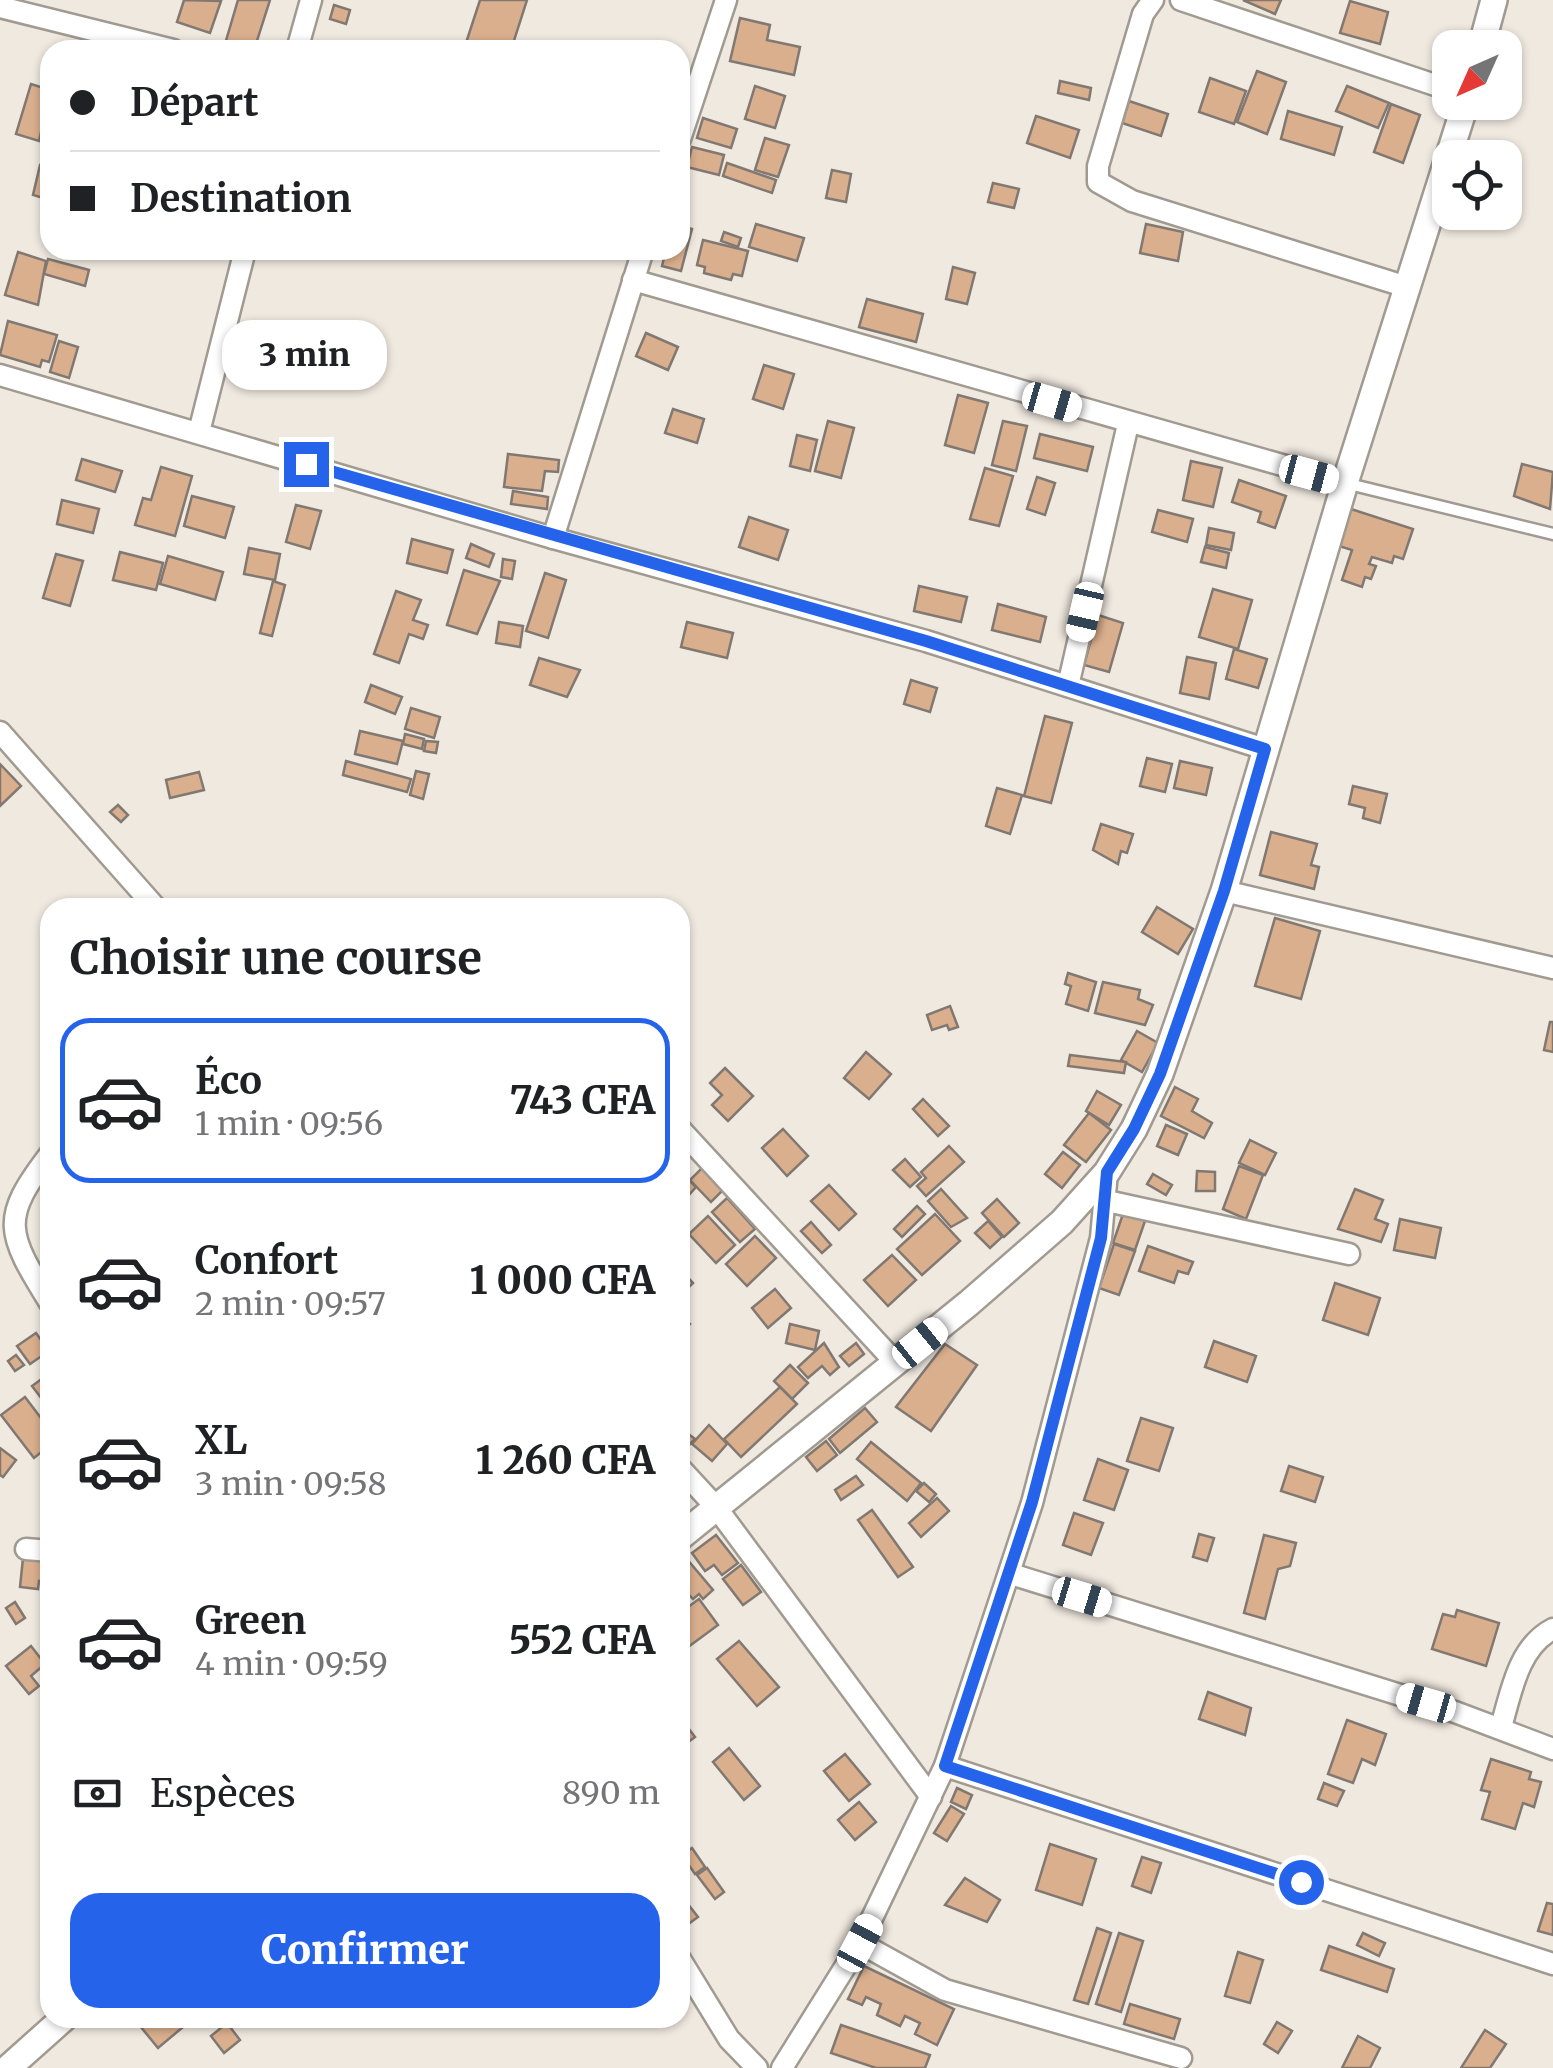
<!DOCTYPE html>
<html lang="fr">
<meta charset="utf-8">
<style>
:root{--surface:#fff;--page:#f2f2f2;--text:#202124;--muted:#757577;--line:#e0e0e0;--accent:#2563eb}
body{margin:0;font-family:Merriweather,serif;background:var(--page);color:var(--text);height:100vh;display:flex;flex-direction:column;font-size:38px;white-space:nowrap}
*{box-sizing:border-box;margin:0}
p{font-size:32px;color:var(--muted)}
.icon{flex:none;width:55px;height:55px;fill:none;stroke:currentColor;stroke-width:2;stroke-linecap:round;stroke-linejoin:round}
.map{position:relative;flex:1;overflow:hidden}
.details{position:absolute;left:40px;top:898px;width:650px;height:1130px;display:flex;flex-direction:column;background:var(--surface);border-radius:30px;box-shadow:0 2px 8px #0004}
.details>*{flex:none}
.guide{position:absolute;left:40px;top:40px;width:650px;height:220px;border-radius:30px;box-shadow:0 2px 8px #0004;display:grid;align-content:center;height:220px;padding:0 30px;background:var(--surface)}
.needle{width:65px;rotate:225deg}
.tools{position:absolute;left:1432px;top:30px;display:grid;gap:20px}
.tools a{display:grid;place-items:center;width:90px;height:90px;border-radius:20px;background:var(--surface);box-shadow:0 2px 8px #0004;font-size:50px}
.end{position:absolute;width:45px;height:45px;margin:-22px;border:12px solid #2563eb;background:#fff;box-shadow:0 0 0 5px #fff}
.from{border-radius:50%}
.bubble{position:absolute;height:70px;border-radius:30px;background:var(--surface);box-shadow:0 2px 8px #0004;font-size:32px;font-weight:800;line-height:70px;text-align:center}
.car{position:absolute;width:30px;height:60px;margin:-30px -15px;border-radius:12px;box-shadow:0 0 8px 2px #0007;background:linear-gradient(#fff 24%,#345 0 40%,#fff 0 76%,#345 0 86%,#fff 0)}
.guide b{display:flex;align-items:center;gap:35px;height:95px;font-size:38px}
.guide b+b{border-top:2px solid var(--line)}
.guide i{width:25px;height:25px;background:var(--text)}
ul{padding:0;list-style:none}
li{display:flex;align-items:center;gap:30px;height:165px;margin:0 20px 15px;padding:0 10px;border:5px solid transparent;border-radius:30px}
li div{flex:1}
li b{display:block;font-size:38px}
li em{font-style:normal;font-weight:800}
li.active{border-color:var(--accent)}
li>.icon{width:90px;height:90px;stroke-width:1.5}
h2{padding:0 30px;font-size:45px;line-height:120px}
.pay{display:flex;align-items:center;gap:25px;height:110px;padding:0 30px;font-size:38px}
.pay p{margin-inline-start:auto}
.button{display:flex;gap:20px;margin-top:auto;padding:20px 30px}
.button a{flex:1;height:115px;border-radius:30px;background:var(--accent);color:#fff;font-size:40px;font-weight:800;line-height:115px;text-align:center}
.map>svg:first-child{display:block}
.building{fill:#daaf8d;stroke:#817872;stroke-width:2.5}
.lines{fill:none;stroke-linecap:round;stroke-linejoin:round}
.service-casing{stroke:#a09a91;stroke-width:15}
.minor-casing{stroke:#a09a91;stroke-width:25}
.tertiary-casing{stroke:#a09a91;stroke-width:30}
.service{stroke:#fff;stroke-width:10}
.minor{stroke:#fff;stroke-width:20}
.tertiary{stroke:#fff;stroke-width:25}
.route{stroke:#2563eb;stroke-width:12}
</style>
<div class="map">
<svg width="1553" height="2068" viewBox="0 0 1553 2068">
<rect width="100%" height="100%" fill="#f0e9e0"/>
<!-- building -->
<g class="building">
<polygon points="184,0 221,1 210,33 177,22"/>
<polygon points="238,0 270,0 254,50 225,44"/>
<polygon points="480,0 527,0 511,50 465,46"/>
<polygon points="1243,0 1281,0 1275,14"/>
<polygon points="1350,1 1388,12 1380,44 1340,33"/>
<polygon points="334,5 350,10 346,24 330,19"/>
<polygon points="740,18 770,25 767,40 800,47 794,75 730,61"/>
<polygon points="1257,71 1286,82 1267,134 1237,122"/>
<polygon points="1210,78 1246,91 1234,124 1199,112"/>
<polygon points="1060,81 1091,88 1089,100 1058,93"/>
<polygon points="31,84 50,90 39,141 16,134"/>
<polygon points="755,86 785,96 775,128 745,119"/>
<polygon points="1347,86 1389,103 1378,128 1336,111"/>
<polygon points="1129,101 1168,114 1161,136 1122,123"/>
<polygon points="1391,104 1420,115 1403,163 1374,152"/>
<polygon points="1288,111 1342,127 1334,155 1281,139"/>
<polygon points="1036,116 1079,130 1070,158 1027,143"/>
<polygon points="703,118 737,129 731,148 697,138"/>
<polygon points="765,138 789,145 778,177 755,170"/>
<polygon points="692,147 724,155 719,175 687,167"/>
<polygon points="727,163 776,180 772,193 723,176"/>
<polygon points="40,165 50,168 50,200 33,195"/>
<polygon points="832,170 851,174 846,202 826,198"/>
<polygon points="993,183 1019,189 1014,208 988,202"/>
<polygon points="756,224 804,238 797,261 749,247"/>
<polygon points="1146,224 1183,232 1178,261 1140,253"/>
<polygon points="680,226 692,229 681,271 662,266 666,250 680,250"/>
<polygon points="724,232 741,238 738,247 721,241"/>
<polygon points="703,240 748,251 742,276 733,274 731,280 704,273 705,267 697,265"/>
<polygon points="18,252 46,261 38,305 5,295"/>
<polygon points="48,259 89,270 85,286 44,274"/>
<polygon points="953,267 975,273 967,304 946,299"/>
<polygon points="867,299 923,314 916,342 859,327"/>
<polygon points="8,321 57,335 49,362 42,360 40,367 0,355"/>
<polygon points="646,333 678,347 668,370 636,356"/>
<polygon points="59,341 78,347 69,378 50,372"/>
<polygon points="764,365 794,374 783,409 753,399"/>
<polygon points="958,395 988,403 974,453 945,445"/>
<polygon points="673,409 704,419 697,443 665,433"/>
<polygon points="828,421 854,428 841,478 815,471"/>
<polygon points="1003,421 1027,426 1016,471 992,465"/>
<polygon points="1040,434 1093,447 1087,471 1034,458"/>
<polygon points="797,435 817,440 810,471 790,466"/>
<polygon points="508,454 559,460 558,472 545,471 542,491 504,487"/>
<polygon points="82,459 122,471 115,492 76,480"/>
<polygon points="1191,461 1222,468 1213,507 1183,500"/>
<polygon points="1522,464 1553,472 1550,509 1514,496"/>
<polygon points="161,467 192,476 175,536 135,525 143,498 151,500"/>
<polygon points="985,468 1013,476 999,526 970,519"/>
<polygon points="1037,477 1055,483 1045,515 1027,509"/>
<polygon points="1239,480 1286,496 1275,528 1258,522 1261,512 1232,502"/>
<polygon points="513,491 548,497 547,509 511,504"/>
<polygon points="192,496 234,507 225,538 184,526"/>
<polygon points="62,500 99,509 93,533 57,524"/>
<polygon points="296,505 321,511 310,549 286,542"/>
<polygon points="1351,509 1413,529 1403,559 1394,556 1392,563 1372,557 1369,564 1376,566 1371,579 1365,577 1362,587 1342,580 1352,550 1339,546"/>
<polygon points="1158,510 1193,519 1187,542 1152,532"/>
<polygon points="749,517 788,530 778,560 739,547"/>
<polygon points="1209,528 1234,533 1231,550 1206,545"/>
<polygon points="412,539 453,550 447,573 407,563"/>
<polygon points="471,544 494,554 489,567 466,558"/>
<polygon points="1205,547 1229,553 1226,568 1201,562"/>
<polygon points="249,548 280,554 275,580 244,574"/>
<polygon points="120,552 163,563 156,590 113,580"/>
<polygon points="56,554 83,561 70,606 43,598"/>
<polygon points="168,556 223,572 215,600 160,584"/>
<polygon points="503,559 515,561 512,579 501,577"/>
<polygon points="464,570 500,581 477,634 447,625"/>
<polygon points="545,573 566,580 548,638 526,631"/>
<polygon points="273,581 285,585 272,636 260,633"/>
<polygon points="919,586 967,597 961,622 914,611"/>
<polygon points="1213,589 1252,600 1238,649 1199,637"/>
<polygon points="396,591 421,600 413,620 428,625 423,639 409,634 399,663 374,654"/>
<polygon points="998,604 1046,617 1040,642 992,630"/>
<polygon points="1098,615 1123,623 1109,672 1084,665"/>
<polygon points="499,622 523,626 520,647 496,643"/>
<polygon points="687,622 733,633 727,658 681,647"/>
<polygon points="1234,649 1267,659 1258,688 1226,679"/>
<polygon points="1187,657 1216,663 1209,699 1180,693"/>
<polygon points="539,658 580,670 567,697 530,685"/>
<polygon points="911,680 937,688 930,712 904,704"/>
<polygon points="371,685 402,697 395,714 365,702"/>
<polygon points="411,708 440,717 434,738 405,729"/>
<polygon points="1045,716 1072,723 1051,803 1024,796"/>
<polygon points="360,731 403,741 397,764 355,754"/>
<polygon points="405,734 424,739 422,749 403,744"/>
<polygon points="426,741 438,742 436,753 424,751"/>
<polygon points="1147,758 1172,764 1165,792 1140,786"/>
<polygon points="346,761 411,779 407,792 343,775"/>
<polygon points="1180,761 1212,768 1206,795 1174,788"/>
<polygon points="0,764 21,786 0,806"/>
<polygon points="416,771 429,774 423,799 410,795"/>
<polygon points="199,772 204,790 170,798 166,780"/>
<polygon points="1353,786 1387,794 1380,823 1363,818 1365,808 1349,804"/>
<polygon points="997,788 1022,795 1010,834 986,826"/>
<polygon points="118,805 128,815 121,822 110,812"/>
<polygon points="1101,824 1133,834 1127,853 1121,851 1118,864 1093,850"/>
<polygon points="1271,832 1317,844 1311,865 1319,867 1314,889 1260,875"/>
<polygon points="1157,907 1193,929 1178,954 1142,932"/>
<polygon points="1275,918 1320,931 1301,999 1255,986"/>
<polygon points="1068,973 1096,982 1088,1011 1066,1004 1071,986 1065,984"/>
<polygon points="1103,982 1140,990 1138,999 1153,1005 1145,1025 1095,1013"/>
<polygon points="950,1006 958,1027 949,1030 947,1025 932,1030 927,1015"/>
<polygon points="1550,1022 1553,1022 1553,1052 1544,1050"/>
<polygon points="1137,1031 1158,1043 1142,1072 1121,1060"/>
<polygon points="866,1052 891,1074 869,1099 844,1078"/>
<polygon points="1070,1055 1126,1062 1124,1073 1068,1066"/>
<polygon points="725,1068 753,1096 728,1121 712,1105 722,1095 710,1083"/>
<polygon points="1175,1087 1198,1099 1192,1111 1212,1123 1204,1138 1161,1116"/>
<polygon points="1097,1091 1121,1105 1109,1125 1086,1111"/>
<polygon points="923,1099 949,1126 938,1136 913,1109"/>
<polygon points="1089,1113 1111,1130 1086,1162 1064,1145"/>
<polygon points="1166,1125 1187,1134 1178,1155 1157,1146"/>
<polygon points="783,1129 808,1156 787,1176 762,1148"/>
<polygon points="1250,1140 1276,1153 1265,1175 1239,1163"/>
<polygon points="949,1146 964,1162 926,1196 917,1186 926,1178 921,1172"/>
<polygon points="1063,1152 1080,1165 1062,1188 1045,1174"/>
<polygon points="905,1159 921,1177 910,1187 893,1170"/>
<polygon points="1239,1166 1263,1175 1246,1219 1223,1209"/>
<polygon points="703,1167 724,1189 711,1202 690,1180"/>
<polygon points="1197,1171 1215,1172 1215,1191 1196,1191"/>
<polygon points="1153,1174 1172,1185 1166,1195 1147,1184"/>
<polygon points="688,1179 696,1187 687,1197 680,1188"/>
<polygon points="829,1185 856,1214 839,1230 811,1201"/>
<polygon points="941,1189 967,1218 951,1227 928,1201"/>
<polygon points="1355,1189 1383,1200 1375,1219 1388,1224 1381,1242 1338,1229"/>
<polygon points="727,1198 755,1229 740,1242 712,1212"/>
<polygon points="997,1199 1019,1223 1004,1237 982,1213"/>
<polygon points="917,1206 925,1214 902,1237 894,1229"/>
<polygon points="1124,1211 1146,1218 1135,1250 1113,1243"/>
<polygon points="935,1214 960,1241 922,1275 897,1249"/>
<polygon points="708,1216 735,1245 716,1263 689,1234"/>
<polygon points="1400,1219 1441,1228 1435,1258 1394,1250"/>
<polygon points="988,1221 1002,1237 990,1248 975,1233"/>
<polygon points="811,1222 831,1245 822,1253 801,1231"/>
<polygon points="755,1236 776,1258 747,1286 726,1264"/>
<polygon points="1114,1244 1135,1251 1119,1295 1099,1288"/>
<polygon points="1148,1246 1193,1262 1188,1274 1178,1271 1174,1283 1139,1271"/>
<polygon points="892,1255 916,1280 888,1306 864,1280"/>
<polygon points="680,1269 693,1283 681,1295 680,1294"/>
<polygon points="1335,1283 1380,1298 1368,1335 1323,1320"/>
<polygon points="775,1289 791,1308 768,1328 752,1308"/>
<polygon points="680,1318 690,1324 680,1340"/>
<polygon points="790,1324 819,1331 815,1350 786,1343"/>
<polygon points="36,1333 49,1351 30,1364 17,1346"/>
<polygon points="1214,1341 1256,1356 1247,1382 1205,1367"/>
<polygon points="824,1343 839,1367 830,1375 822,1366 808,1378 798,1367"/>
<polygon points="856,1343 864,1354 849,1366 840,1356"/>
<polygon points="945,1344 977,1365 931,1431 896,1407"/>
<polygon points="16,1355 24,1365 15,1371 8,1361"/>
<polygon points="790,1365 808,1383 792,1399 774,1381"/>
<polygon points="50,1373 50,1399 45,1403 32,1386"/>
<polygon points="780,1387 797,1404 741,1457 724,1439"/>
<polygon points="25,1397 50,1430 50,1445 34,1458 1,1415"/>
<polygon points="865,1408 877,1422 840,1453 829,1439"/>
<polygon points="1141,1418 1173,1428 1159,1471 1127,1461"/>
<polygon points="709,1425 727,1444 712,1461 692,1444"/>
<polygon points="683,1430 695,1439 689,1445 680,1438"/>
<polygon points="826,1441 837,1455 817,1471 806,1457"/>
<polygon points="871,1442 921,1483 907,1501 857,1459"/>
<polygon points="0,1448 16,1460 3,1477 0,1475"/>
<polygon points="1098,1459 1128,1470 1114,1510 1084,1500"/>
<polygon points="1289,1466 1323,1477 1315,1502 1281,1491"/>
<polygon points="856,1476 863,1485 841,1500 835,1490"/>
<polygon points="924,1483 936,1494 929,1502 916,1491"/>
<polygon points="937,1498 949,1511 921,1537 909,1523"/>
<polygon points="872,1510 913,1567 898,1577 858,1520"/>
<polygon points="1074,1513 1103,1523 1091,1555 1063,1545"/>
<polygon points="1199,1534 1214,1538 1207,1561 1193,1557"/>
<polygon points="716,1535 738,1563 722,1575 714,1565 705,1571 692,1553"/>
<polygon points="1264,1535 1296,1543 1290,1566 1278,1569 1265,1619 1244,1613"/>
<polygon points="23,1558 49,1562 46,1582 39,1581 38,1589 20,1587"/>
<polygon points="686,1558 713,1590 703,1599 699,1594 693,1599 680,1585 680,1563"/>
<polygon points="741,1565 761,1592 743,1605 723,1579"/>
<polygon points="699,1599 718,1625 680,1653 680,1613"/>
<polygon points="15,1602 25,1618 16,1624 6,1608"/>
<polygon points="1457,1610 1499,1623 1486,1666 1432,1649 1443,1614 1455,1617"/>
<polygon points="739,1641 779,1687 757,1706 717,1659"/>
<polygon points="31,1646 45,1664 31,1676 39,1686 29,1694 6,1666"/>
<polygon points="1208,1692 1251,1708 1245,1735 1199,1719"/>
<polygon points="680,1717 695,1737 680,1748"/>
<polygon points="1347,1720 1386,1734 1375,1765 1362,1759 1353,1783 1328,1774"/>
<polygon points="729,1748 760,1786 744,1800 713,1762"/>
<polygon points="845,1754 870,1784 849,1801 824,1771"/>
<polygon points="1491,1759 1531,1772 1529,1779 1541,1782 1534,1807 1523,1803 1515,1829 1482,1819 1490,1792 1481,1790"/>
<polygon points="1324,1783 1344,1791 1337,1806 1318,1799"/>
<polygon points="957,1788 972,1795 966,1809 951,1802"/>
<polygon points="859,1802 876,1822 855,1840 838,1820"/>
<polygon points="951,1806 964,1814 947,1841 934,1833"/>
<polygon points="1050,1844 1096,1859 1082,1905 1036,1890"/>
<polygon points="692,1848 705,1867 695,1874 682,1855"/>
<polygon points="1142,1857 1161,1863 1151,1893 1132,1886"/>
<polygon points="707,1868 724,1892 715,1899 697,1875"/>
<polygon points="965,1878 1000,1900 987,1922 945,1905"/>
<polygon points="680,1894 698,1917 680,1930"/>
<polygon points="1547,1903 1553,1904 1553,1935 1538,1931"/>
<polygon points="1097,1928 1111,1933 1088,2004 1074,2000"/>
<polygon points="1119,1933 1143,1941 1121,2012 1096,2004"/>
<polygon points="1363,1933 1385,1943 1379,1956 1357,1945"/>
<polygon points="1329,1946 1394,1969 1387,1992 1321,1970"/>
<polygon points="1238,1952 1263,1960 1250,2003 1225,1996"/>
<polygon points="864,1966 954,2009 937,2045 915,2034 920,2023 905,2016 900,2026 877,2015 881,2004 866,1997 862,2005 848,1999"/>
<polygon points="1130,2004 1180,2019 1174,2039 1124,2024"/>
<polygon points="141,2018 175,2018 183,2027 158,2048 136,2021"/>
<polygon points="1277,2022 1292,2031 1278,2053 1264,2044"/>
<polygon points="227,2023 240,2040 224,2053 211,2036"/>
<polygon points="841,2025 930,2055 925,2068 876,2068 831,2053"/>
<polygon points="1485,2030 1506,2044 1490,2068 1461,2068"/>
<polygon points="1358,2036 1380,2048 1370,2068 1342,2068"/>
</g>
<g class="lines">
<!-- service casing -->
<g class="service-casing">
<polyline id="service" points="1345,483 1553,534"/>
</g>
<!-- minor casing -->
<g class="minor-casing">
<g id="minor">
<polyline points="1153,0 1143,14 1098,166 1098,182 1132,201 1407,287"/>
<polyline points="1181,0 1450,90"/>
<polyline points="0,7 173,50"/>
<polyline points="297,50 311,0"/>
<polyline points="680,139 726,0"/>
<polyline points="633,280 1345,483"/>
<polyline points="0,375 553,538 926,641 1265,749"/>
<polyline points="199,432 245,250"/>
<polyline points="553,538 643,250"/>
<polyline points="1068,686 1128,424"/>
<polyline points="0,732 156,908"/>
<polyline points="1224,891 1553,968"/>
<polyline points="680,1129 895,1362"/>
<path d="M 50,1154 C 0,1219 6,1232 50,1303"/>
<polyline points="1107,1201 1349,1254"/>
<polyline points="680,1468 716,1507 931,1797"/>
<polyline points="26,1549 50,1551"/>
<polyline points="1011,1574 1455,1712 1553,1749"/>
<path d="M 1501,1727 C 1511,1693 1518,1647 1553,1629"/>
<polyline points="945,1766 1553,1964"/>
<polyline points="860,1943 945,1990 1181,2058"/>
<polyline points="680,1959 729,2039 757,2068"/>
<polyline points="782,2068 860,1943 945,1766 1032,1503 1101,1238 1107,1172"/>
</g>
</g>
<!-- tertiary casing -->
<g class="tertiary-casing">
<g id="tertiary">
<polyline points="1481,48 1494,0"/>
<polyline points="680,1537 969,1303 1062,1222 1107,1172 1134,1129 1160,1074 1224,891 1345,483 1466,102"/>
<polyline points="8,2068 64,2018"/>
</g>
</g>
<!-- service -->
<use href="#service" class="service"/>
<!-- minor -->
<use href="#minor" class="minor"/>
<!-- tertiary -->
<use href="#tertiary" class="tertiary"/>
</g>
<g class="lines">
<!-- route -->
<polyline class="route" points="306,464 926,641 1265,749 1224,891 1160,1074 1134,1129 1107,1172 1101,1238 1032,1502 945,1766 1301,1882"/>
</g>
</svg>
<div class="tools">
<a><svg class="needle" viewBox="-14 -14 28 28"><path d="M0-13l5 13h-10z" fill="#e53935"/><path d="M0 13l5-13h-10z" fill="#757577"/></svg></a>
<a><svg class="icon" aria-label="locate" viewBox="0 0 24 24"><circle cx="12" cy="12" r="6"/><path d="M12 2v4M12 18v4M2 12h4M18 12h4"/></svg></a>
</div>
<i class="end from" style="left:1301px;top:1882px"></i>
<i class="end" style="left:306px;top:464px"></i>
<div class="bubble" style="left:222px;top:320px;width:165px">3 min</div>
<i class="car" style="left:1052px;top:402px;rotate:106deg"></i>
<i class="car" style="left:1309px;top:474px;rotate:105deg"></i>
<i class="car" style="left:1085px;top:612px;rotate:193deg"></i>
<i class="car" style="left:920px;top:1343px;rotate:51deg"></i>
<i class="car" style="left:1082px;top:1597px;rotate:107deg"></i>
<i class="car" style="left:1426px;top:1703px;rotate:286deg"></i>
<i class="car" style="left:860px;top:1943px;rotate:28deg"></i>
<div class="guide">
<b><i class="from"></i>Départ</b>
<b><i></i>Destination</b>
</div>
<section class="details">
<h2>Choisir une course</h2>
<ul>
<li class="active"><svg class="icon" aria-label="car" viewBox="0 0 24 24"><path d="M5 17H2v-5l4-1 3-4h7l3 4 3 1v5h-3M9 17h6M6 11h13"/><circle cx="7" cy="17" r="2"/><circle cx="17" cy="17" r="2"/></svg><div><b>Éco</b><p>1 min · 09:56</p></div><em>743 CFA</em></li>
<li><svg class="icon" aria-label="car" viewBox="0 0 24 24"><path d="M5 17H2v-5l4-1 3-4h7l3 4 3 1v5h-3M9 17h6M6 11h13"/><circle cx="7" cy="17" r="2"/><circle cx="17" cy="17" r="2"/></svg><div><b>Confort</b><p>2 min · 09:57</p></div><em>1 000 CFA</em></li>
<li><svg class="icon" aria-label="car" viewBox="0 0 24 24"><path d="M5 17H2v-5l4-1 3-4h7l3 4 3 1v5h-3M9 17h6M6 11h13"/><circle cx="7" cy="17" r="2"/><circle cx="17" cy="17" r="2"/></svg><div><b>XL</b><p>3 min · 09:58</p></div><em>1 260 CFA</em></li>
<li><svg class="icon" aria-label="car" viewBox="0 0 24 24"><path d="M5 17H2v-5l4-1 3-4h7l3 4 3 1v5h-3M9 17h6M6 11h13"/><circle cx="7" cy="17" r="2"/><circle cx="17" cy="17" r="2"/></svg><div><b>Green</b><p>4 min · 09:59</p></div><em>552 CFA</em></li>
</ul>
<div class="pay"><svg class="icon" aria-label="cash" viewBox="0 0 24 24"><path d="M3 7h18v10H3z"/><circle cx="12" cy="12" r="2"/></svg>Espèces<p>890 m</p></div>
<div class="button"><a>Confirmer</a></div>
</section>
</div>
